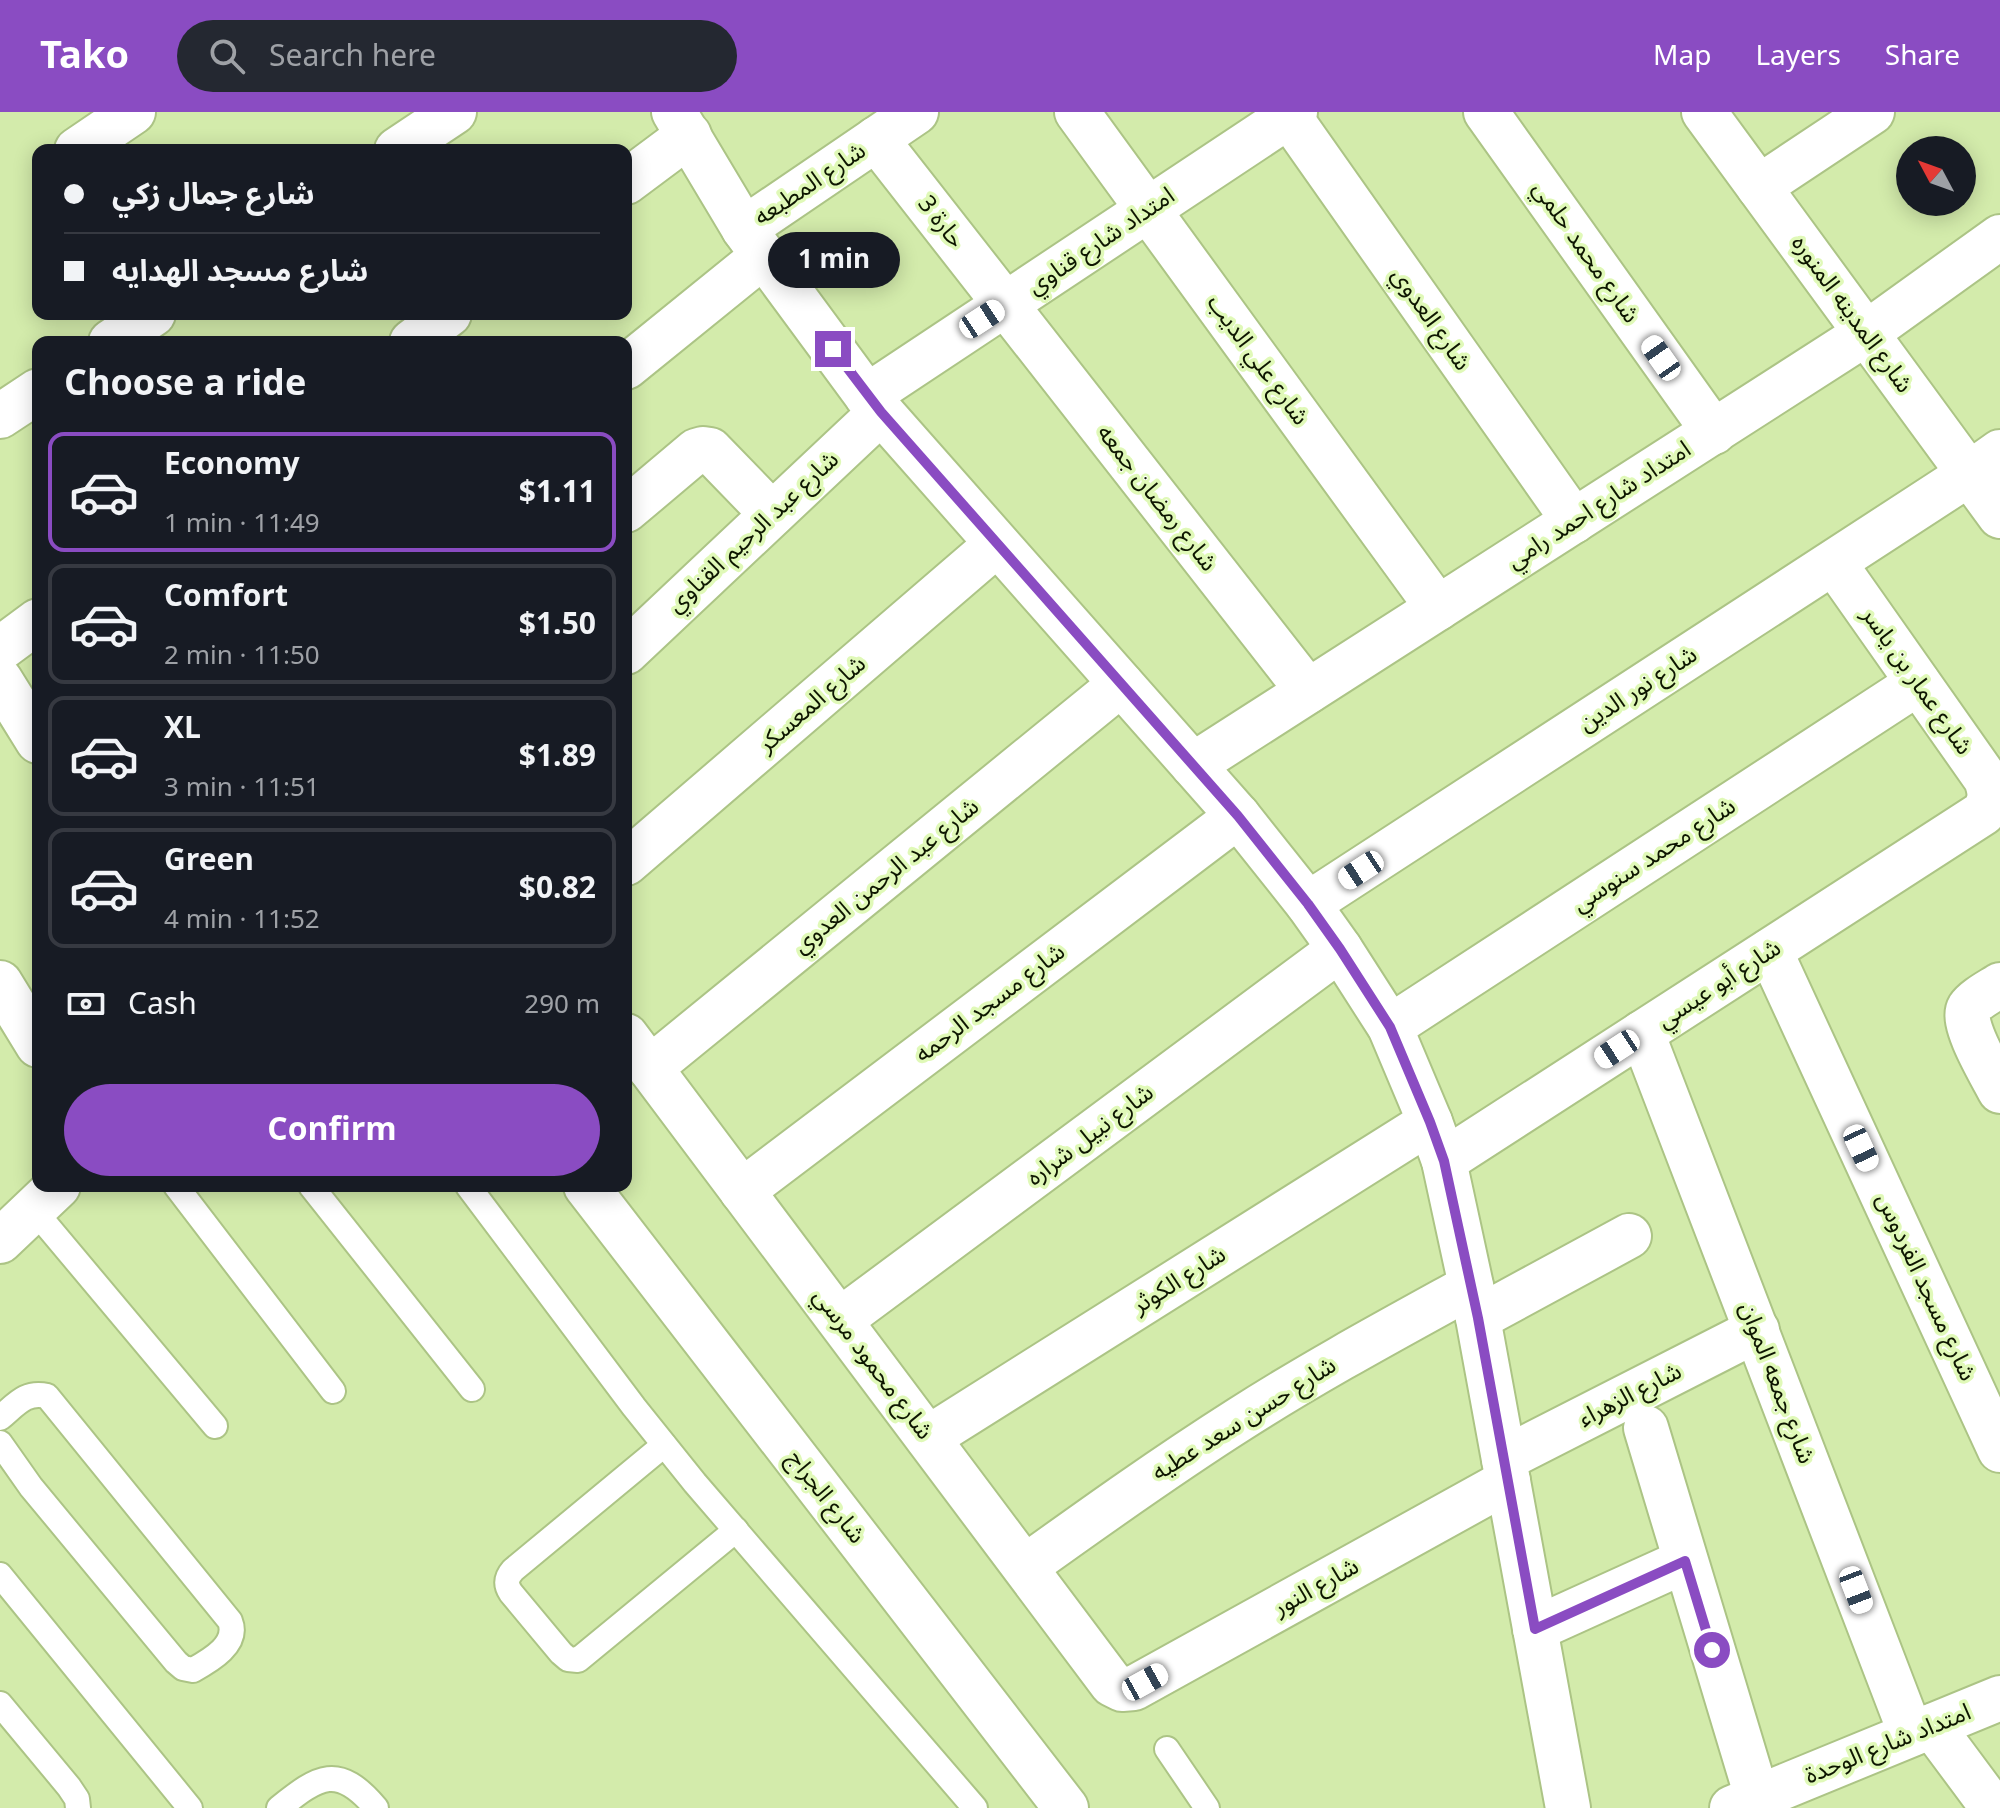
<!DOCTYPE html>
<meta charset="utf-8">
<style>
:root{--surface:#171b24;--page:#242831;--text:#f1f3f6;--muted:#9ea1a6;--line:#363941;--accent:#8a4cc2}
body{margin:0;font-family:Georgia,"Noto Sans Arabic",serif;background:var(--page);color:var(--text);height:100vh;display:flex;flex-direction:column;font-size:30px;white-space:nowrap}
*{box-sizing:border-box;margin:0}
p{font-size:26px;color:var(--muted)}
.icon{flex:none;width:44px;height:44px;fill:none;stroke:currentColor;stroke-width:2;stroke-linecap:round;stroke-linejoin:round}
.map{position:relative;flex:1;overflow:hidden}
.side{position:absolute;left:32px;top:224px;width:600px;height:856px;display:flex;flex-direction:column;background:var(--surface);border-radius:16px;box-shadow:0 4px 20px #0003}
.side>*{flex:none}
.top-card{position:absolute;left:32px;top:32px;width:600px;height:176px;border-radius:16px;box-shadow:0 4px 20px #0003;display:grid;align-content:center;height:176px;padding:0 32px;background:var(--surface)}
.needle{width:52px;rotate:311deg}
.tools{position:absolute;left:1896px;top:24px;display:grid;gap:16px}
.tools a{display:grid;place-items:center;width:80px;height:80px;border-radius:50%;background:var(--surface);box-shadow:0 4px 20px #0003;font-size:40px}
.end{position:absolute;width:36px;height:36px;margin:-18px;border:10px solid #8a4cc2;background:#fff;box-shadow:0 0 0 4px #fff}
.from{border-radius:50%}
.bubble{position:absolute;height:56px;border-radius:28px;background:var(--surface);box-shadow:0 4px 20px #0003;font-size:26px;font-weight:700;line-height:56px;text-align:center}
.car{position:absolute;width:24px;height:48px;margin:-24px -12px;border-radius:10px;box-shadow:0 0 6px 2px #0007;background:linear-gradient(#fff 24%,#345 0 40%,#fff 0 76%,#345 0 86%,#fff 0)}
.top-card b{display:flex;align-items:center;gap:28px;height:76px;font-size:30px}
.top-card b+b{border-top:2px solid var(--line)}
.top-card i{width:20px;height:20px;background:var(--text)}
ul{padding:0;list-style:none}
li{display:flex;align-items:center;gap:24px;height:120px;margin:0 16px 12px;padding:0 16px;border:4px solid var(--line);border-radius:16px}
li div{flex:1}
li b{display:block;font-size:30px}
li em{font-style:normal;font-weight:700}
li.selected{border-color:var(--accent)}
li>.icon{width:72px;height:72px;stroke-width:1.5}
h2{padding:0 32px;font-size:36px;line-height:96px}
.pay{display:flex;align-items:center;gap:20px;height:88px;padding:0 32px;font-size:30px}
.pay p{margin-inline-start:auto}
.action{display:flex;gap:16px;margin-top:auto;padding:16px 32px}
.action a{flex:1;height:92px;border-radius:48px;background:var(--accent);color:#fff;font-size:32px;font-weight:700;line-height:92px;text-align:center}
header{display:flex;align-items:center;gap:48px;box-sizing:border-box;height:112px;padding:0 40px;background:var(--accent);color:#fff}
header strong{font-size:38px}
nav{display:flex;gap:44px;margin-inline-start:auto;font-size:28px}
.search{width:560px;height:72px;background:var(--page);display:flex;align-items:center;gap:20px;box-sizing:border-box;padding:0 28px;border-radius:44px;color:var(--muted);font-size:30px}
.map>svg:first-child{display:block}
.lines{fill:none;stroke-linecap:round;stroke-linejoin:round}
.service-casing{stroke:#acc485;stroke-width:28}
.minor-casing{stroke:#acc485;stroke-width:48}
.service{stroke:#fff;stroke-width:24}
.minor{stroke:#fff;stroke-width:44}
.route{stroke:#8a4cc2;stroke-width:10}
.labels{text-anchor:middle;dominant-baseline:central;stroke-width:7;stroke-linejoin:round;paint-order:stroke}
.street-label{font-size:24px;fill:#0e1601;stroke:#e0f9b8}
</style>
<header>
<strong>Tako</strong>
<div class="search"><svg class="icon" aria-label="search" viewBox="0 0 24 24"><circle cx="10" cy="10" r="6"/><path d="M15 15l6 6"/></svg>Search here</div>
<nav><a>Map</a><a>Layers</a><a>Share</a></nav>
</header>
<div class="map">
<svg width="2000" height="1696" viewBox="0 0 2000 1696">
<rect width="100%" height="100%" fill="#d3ebab"/>
<g class="lines">
<!-- service casing -->
<g class="service-casing">
<g id="service">
<polyline points="176,1074 333,1279"/>
<polyline points="311,1074 472,1277"/>
<polyline points="468,1074 634,1295 695,1371 975,1696"/>
<polyline points="33,1097 215,1314"/>
<path d="M 0,1306 C 16,1293 25,1279 47,1284 L 230,1509 C 239,1532 211,1548 193,1558 L 183,1556 L 176,1550 L 31,1375 L 0,1331"/>
<path d="M 664,1333 L 513,1458 C 506,1466 505,1472 511,1481 L 561,1541 L 568,1547 L 578,1548 L 736,1418"/>
<polyline points="0,1463 190,1696"/>
<polyline points="0,1592 69,1675 77,1687 78,1696"/>
<polyline points="1167,1637 1207,1696"/>
<path d="M 279,1696 C 319,1664 338,1651 376,1696"/>
</g>
</g>
<!-- minor casing -->
<g class="minor-casing">
<g id="minor">
<polyline points="674,0 744,117 867,284 1238,704 1308,792 1340,837 1390,915 1430,1010 1444,1049 1478,1206 1568,1696"/>
<polyline points="1077,0 1438,496"/>
<polyline points="1286,0 1574,409"/>
<polyline points="1486,0 1714,320"/>
<polyline points="1704,0 2000,404"/>
<polyline points="876,27 1308,579"/>
<polyline points="77,38 133,0"/>
<polyline points="397,38 454,0"/>
<polyline points="626,70 689,23"/>
<polyline points="1759,75 1872,0"/>
<polyline points="744,117 916,0"/>
<polyline points="111,230 153,202"/>
<polyline points="412,230 449,202"/>
<polyline points="626,255 763,144"/>
<polyline points="867,284 1295,0"/>
<polyline points="0,304 38,279"/>
<polyline points="626,398 696,339 703,337 710,338 772,402"/>
<polyline points="0,537 38,509"/>
<polyline points="626,540 881,300"/>
<polyline points="0,568 38,629"/>
<polyline points="1193,653 1865,222 2000,125"/>
<polyline points="626,751 997,432"/>
<polyline points="1308,792 1969,362 2000,340"/>
<polyline points="1770,839 2000,1338"/>
<polyline points="0,871 38,933"/>
<path d="M 2000,873 C 1991,879 1975,887 1969,896 C 1960,911 1992,963 2000,979"/>
<polyline points="1390,915 1918,571"/>
<polyline points="1642,921 1911,1622"/>
<polyline points="626,924 1112,1572 1122,1577 1134,1576 1508,1369"/>
<polyline points="650,956 1121,572"/>
<path d="M 1444,1049 L 1983,701 C 1991,689 1991,681 1986,667 L 1834,451"/>
<polyline points="586,1074 1066,1696"/>
<polyline points="742,1079 1238,704"/>
<polyline points="0,1129 58,1074"/>
<polyline points="1478,1206 1629,1124"/>
<polyline points="840,1208 1340,837"/>
<polyline points="1646,1316 1757,1685"/>
<polyline points="928,1326 1430,1010"/>
<polyline points="1504,1347 1757,1218"/>
<path d="M 1025,1455 C 1096,1404 1166,1354 1240,1307 C 1315,1259 1393,1217 1471,1174"/>
<polyline points="1535,1517 1685,1449"/>
<polyline points="1932,1614 1993,1696"/>
<polyline points="1732,1696 2000,1586"/>
</g>
</g>
<!-- service -->
<use href="#service" class="service"/>
<!-- minor -->
<use href="#minor" class="minor"/>
</g>
<g class="lines">
<!-- route -->
<polyline class="route" points="833,237 881,300 1238,704 1308,792 1340,837 1390,915 1430,1010 1444,1049 1478,1206 1535,1517 1685,1449 1712,1538"/>
</g>
<g class="labels">
<!-- street labels -->
<g class="street-label">
<text transform="translate(810 72) rotate(-34)">شارع المطبعه</text>
<text transform="translate(941 110) rotate(52)">حارة 3</text>
<text transform="translate(1101 129) rotate(-34)">امتداد شارع قناوي</text>
<text transform="translate(1586 140) rotate(55)">شارع محمد حلمي</text>
<text transform="translate(1852 202) rotate(54)">شارع المدينه المنوره</text>
<text transform="translate(1431 207) rotate(55)">شارع العدوي</text>
<text transform="translate(1258 248) rotate(54)">شارع علي الديب</text>
<text transform="translate(1157 386) rotate(52)">شارع رمضان جمعه</text>
<text transform="translate(1599 393) rotate(-33)">امتداد شارع احمد رامي</text>
<text transform="translate(753 420) rotate(-43)">شارع عبد الرحيم القناوي</text>
<text transform="translate(1917 569) rotate(55)">شارع عمار بن ياسر</text>
<text transform="translate(1638 577) rotate(-33)">شارع نور الدين</text>
<text transform="translate(812 592) rotate(-41)">شارع المعسكر</text>
<text transform="translate(1654 743) rotate(-33)">شارع محمد سنوسي</text>
<text transform="translate(886 764) rotate(-39)">شارع عبد الرحمن العدوي</text>
<text transform="translate(1719 872) rotate(-33)">شارع أبو عيسي</text>
<text transform="translate(990 891) rotate(-37)">شارع مسجد الرحمه</text>
<text transform="translate(1090 1023) rotate(-37)">شارع نبيل شراره</text>
<text transform="translate(1179 1168) rotate(-32)">شارع الكوثر</text>
<text transform="translate(1926 1175) rotate(65)">شارع مسجد الفردوس</text>
<text transform="translate(873 1252) rotate(53)">شارع محمود مرسي</text>
<text transform="translate(1777 1271) rotate(69)">شارع جمعه الموان</text>
<text transform="translate(1630 1283) rotate(-27)">شارع الزهراء</text>
<text transform="translate(1244 1307) rotate(-32)">شارع حسن سعد عطيه</text>
<text transform="translate(826 1385) rotate(52)">شارع الجراج</text>
<text transform="translate(1316 1475) rotate(-29)">شارع النور</text>
<text transform="translate(1888 1632) rotate(-22)">امتداد شارع الوحدة</text>
</g>
</g>
</svg>
<div class="tools">
<a><svg class="needle" viewBox="-14 -14 28 28"><path d="M0-13l5 13h-10z" fill="#e53935"/><path d="M0 13l5-13h-10z" fill="#9ea1a6"/></svg></a>
</div>
<i class="end from" style="left:1712px;top:1538px"></i>
<i class="end" style="left:833px;top:237px"></i>
<div class="bubble" style="left:768px;top:120px;width:132px">1 min</div>
<i class="car" style="left:982px;top:207px;rotate:57deg"></i>
<i class="car" style="left:1661px;top:246px;rotate:325deg"></i>
<i class="car" style="left:1361px;top:758px;rotate:237deg"></i>
<i class="car" style="left:1617px;top:937px;rotate:237deg"></i>
<i class="car" style="left:1861px;top:1036px;rotate:155deg"></i>
<i class="car" style="left:1856px;top:1478px;rotate:159deg"></i>
<i class="car" style="left:1145px;top:1570px;rotate:61deg"></i>
<div class="top-card">
<b><i class="from"></i>شارع جمال زكي</b>
<b><i></i>شارع مسجد الهدايه</b>
</div>
<section class="side">
<h2>Choose a ride</h2>
<ul>
<li class="selected"><svg class="icon" aria-label="car" viewBox="0 0 24 24"><path d="M5 17H2v-5l4-1 3-4h7l3 4 3 1v5h-3M9 17h6M6 11h13"/><circle cx="7" cy="17" r="2"/><circle cx="17" cy="17" r="2"/></svg><div><b>Economy</b><p>1 min · 11:49</p></div><em>$1.11</em></li>
<li><svg class="icon" aria-label="car" viewBox="0 0 24 24"><path d="M5 17H2v-5l4-1 3-4h7l3 4 3 1v5h-3M9 17h6M6 11h13"/><circle cx="7" cy="17" r="2"/><circle cx="17" cy="17" r="2"/></svg><div><b>Comfort</b><p>2 min · 11:50</p></div><em>$1.50</em></li>
<li><svg class="icon" aria-label="car" viewBox="0 0 24 24"><path d="M5 17H2v-5l4-1 3-4h7l3 4 3 1v5h-3M9 17h6M6 11h13"/><circle cx="7" cy="17" r="2"/><circle cx="17" cy="17" r="2"/></svg><div><b>XL</b><p>3 min · 11:51</p></div><em>$1.89</em></li>
<li><svg class="icon" aria-label="car" viewBox="0 0 24 24"><path d="M5 17H2v-5l4-1 3-4h7l3 4 3 1v5h-3M9 17h6M6 11h13"/><circle cx="7" cy="17" r="2"/><circle cx="17" cy="17" r="2"/></svg><div><b>Green</b><p>4 min · 11:52</p></div><em>$0.82</em></li>
</ul>
<div class="pay"><svg class="icon" aria-label="cash" viewBox="0 0 24 24"><path d="M3 7h18v10H3z"/><circle cx="12" cy="12" r="2"/></svg>Cash<p>290 m</p></div>
<div class="action"><a>Confirm</a></div>
</section>
</div>
